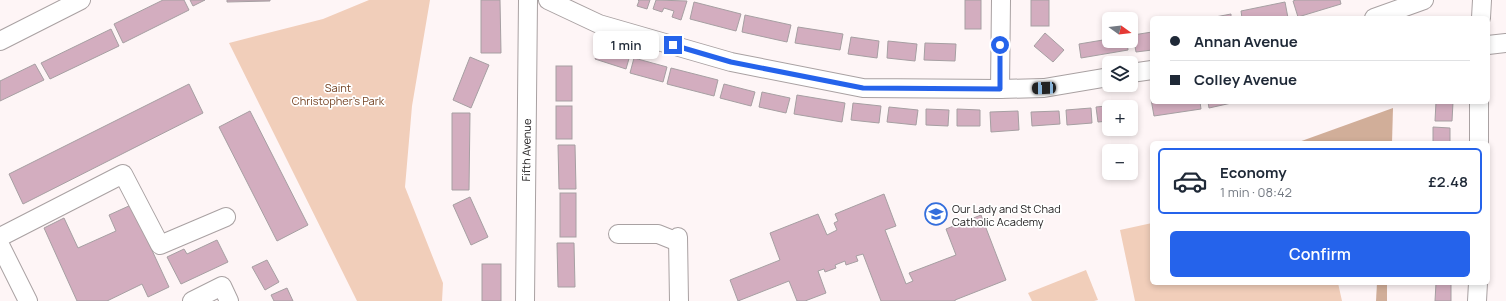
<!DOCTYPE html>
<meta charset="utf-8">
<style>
:root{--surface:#fff;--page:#f2f2f3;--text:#1f2937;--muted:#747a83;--line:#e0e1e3;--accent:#2563eb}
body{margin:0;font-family:Manrope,sans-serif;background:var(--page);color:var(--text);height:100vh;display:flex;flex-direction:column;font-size:15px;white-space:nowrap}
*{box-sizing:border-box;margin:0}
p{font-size:13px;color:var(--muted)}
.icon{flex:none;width:22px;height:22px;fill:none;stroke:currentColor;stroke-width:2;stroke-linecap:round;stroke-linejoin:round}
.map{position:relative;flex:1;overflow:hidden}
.side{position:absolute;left:1150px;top:141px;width:340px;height:144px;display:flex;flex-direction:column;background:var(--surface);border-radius:6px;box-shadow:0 2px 6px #0003}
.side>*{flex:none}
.guide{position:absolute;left:1150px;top:16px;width:340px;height:88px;border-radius:6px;box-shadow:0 2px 6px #0003;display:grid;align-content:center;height:88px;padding:0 20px;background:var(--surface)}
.needle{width:26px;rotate:105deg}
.controls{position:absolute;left:1102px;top:12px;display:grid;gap:8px}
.controls a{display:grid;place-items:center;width:36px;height:36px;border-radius:6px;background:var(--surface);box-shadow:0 2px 6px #0003;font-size:20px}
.end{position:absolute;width:18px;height:18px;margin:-9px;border:5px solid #2563eb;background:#fff;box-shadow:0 0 0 2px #fff}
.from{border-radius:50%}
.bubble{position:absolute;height:28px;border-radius:6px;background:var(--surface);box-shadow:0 2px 6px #0003;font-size:13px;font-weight:600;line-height:28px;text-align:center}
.car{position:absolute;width:12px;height:24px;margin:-12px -6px;border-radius:5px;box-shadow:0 0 3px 1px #0007;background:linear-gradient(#222 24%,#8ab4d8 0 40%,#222 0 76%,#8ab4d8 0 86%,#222 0)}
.guide b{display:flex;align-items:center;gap:14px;height:38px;font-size:15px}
.guide b+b{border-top:1px solid var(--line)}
.guide i{width:10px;height:10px;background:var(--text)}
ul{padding:7px 0 0;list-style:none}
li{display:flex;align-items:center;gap:12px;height:66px;margin:0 8px 6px;padding:0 12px;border:2px solid transparent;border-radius:6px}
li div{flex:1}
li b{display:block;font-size:15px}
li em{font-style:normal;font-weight:600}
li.active{border-color:var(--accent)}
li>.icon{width:36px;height:36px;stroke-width:1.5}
.cta{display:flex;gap:8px;margin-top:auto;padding:8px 20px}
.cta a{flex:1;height:46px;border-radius:6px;background:var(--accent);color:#fff;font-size:16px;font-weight:600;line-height:46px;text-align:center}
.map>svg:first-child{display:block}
.green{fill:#f1ceba}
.forest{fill:#d1ae99}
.building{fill:#d3adbf;stroke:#a69fa2}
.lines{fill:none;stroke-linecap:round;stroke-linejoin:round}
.minor-casing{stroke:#a9a1a2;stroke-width:20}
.minor{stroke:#fff;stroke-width:18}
.route{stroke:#2563eb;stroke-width:5}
.labels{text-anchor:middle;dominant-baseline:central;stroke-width:3.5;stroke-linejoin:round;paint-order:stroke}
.park-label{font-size:11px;fill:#754425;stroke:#fff}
.street-label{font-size:11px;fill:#1f1c1d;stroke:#fff}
.poi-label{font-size:11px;fill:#1f1c1d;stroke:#fff;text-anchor:start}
</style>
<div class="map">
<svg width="1506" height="301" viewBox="0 0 1506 301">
<rect width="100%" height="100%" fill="#fef5f6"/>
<!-- green -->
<g class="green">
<polygon points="369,0 430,0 412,106 405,187 443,283 442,301 357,301 229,43 323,19"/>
<polygon points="1152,223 1152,283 1338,283 1342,301 1135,301 1120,230"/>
<polygon points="1086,270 1098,300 1094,301 1032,301 1028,293"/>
</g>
<!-- forest -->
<g class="forest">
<polygon points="1393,108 1392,143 1296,143"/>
<polygon points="1377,283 1387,283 1387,301 1376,301"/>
</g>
<!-- building -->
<g class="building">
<polygon points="163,0 184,0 189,10 123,43 114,24"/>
<polygon points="190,0 205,0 193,6"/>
<polygon points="227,0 270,0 270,1 227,2"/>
<polygon points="481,0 500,0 501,53 481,53"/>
<polygon points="638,0 650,0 647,9 637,6 639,1"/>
<polygon points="656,0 687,1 681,20 672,17 674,11 664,8 662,12 653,9"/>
<rect x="965" y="0" width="16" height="29"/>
<rect x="1031" y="0" width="18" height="26"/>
<polygon points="1296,0 1340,0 1341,4 1298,17 1293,1"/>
<polygon points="694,2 741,14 736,31 690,19"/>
<polygon points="1285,2 1288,18 1242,18 1241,11"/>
<polygon points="1231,14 1231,18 1210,18"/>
<polygon points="745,15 791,25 787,42 742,32"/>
<polygon points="798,27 843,34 840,50 795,43"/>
<polygon points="111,29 119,46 50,79 41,63"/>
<polygon points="1152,32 1152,50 1136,52 1133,35"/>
<polygon points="1045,33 1064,50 1053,62 1034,46"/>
<polygon points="851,37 879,41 877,58 848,54"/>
<polygon points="1109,39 1109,41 1127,41 1128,50 1081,58 1079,44"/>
<polygon points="888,41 917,44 915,61 887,58"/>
<polygon points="925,43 956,44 955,61 924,60"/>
<polygon points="600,45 630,55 626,69 595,59"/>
<polygon points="470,57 489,65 471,108 453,100"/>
<polygon points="634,58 667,67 663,82 630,73"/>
<polygon points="35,64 44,80 0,101 0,81"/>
<rect x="556" y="66" width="16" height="35"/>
<polygon points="671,68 718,80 714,96 667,84"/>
<polygon points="189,84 203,113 23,204 9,174"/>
<polygon points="724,84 755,92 751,106 720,98"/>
<polygon points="762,92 790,98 786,113 759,107"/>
<polygon points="797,95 845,103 842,122 794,114"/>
<polygon points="1152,98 1152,102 1200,102 1201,109 1154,116 1151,99"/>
<polygon points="1208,102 1236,102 1209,108"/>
<polygon points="1436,102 1453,102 1452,121 1435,121"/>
<polygon points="853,103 881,106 879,123 851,120"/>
<polygon points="1127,104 1128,107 1109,107 1109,121 1098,122 1096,107"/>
<rect x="556" y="106" width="16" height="33"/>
<polygon points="889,107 918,110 916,125 887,122"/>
<polygon points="1091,108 1092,123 1067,125 1066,110"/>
<polygon points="926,109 949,110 948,126 926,125"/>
<polygon points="957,109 980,110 980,126 957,126"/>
<polygon points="250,111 308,225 277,241 219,127"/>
<polygon points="1018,111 1019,130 991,132 990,112"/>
<polygon points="1059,111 1060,124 1032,126 1031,112"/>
<polygon points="452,113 470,113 469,190 452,190"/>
<polygon points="1433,127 1450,128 1450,143 1433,143"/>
<polygon points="558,145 575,145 576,189 559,189"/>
<rect x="560" y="193" width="16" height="44"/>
<polygon points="884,194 896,226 885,230 906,284 913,281 909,273 956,255 946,229 981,215 1006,280 955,300 955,301 881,301 863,254 856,256 858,261 846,265 845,261 835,265 836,268 825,272 824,269 818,271 826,293 805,301 797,301 789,281 738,301 730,280 780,260 770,233 818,214 827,235 837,230 834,223 838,221 835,214"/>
<polygon points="470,197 488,237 471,245 453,205"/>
<polygon points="131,205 169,287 148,297 142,284 107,301 77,301 44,228 64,218 78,248 116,231 109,215"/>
<polygon points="217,240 228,262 181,284 167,257 184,249 187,254"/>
<polygon points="557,243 574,243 575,287 558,287"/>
<polygon points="267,260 279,282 265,290 252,267"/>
<rect x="482" y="264" width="19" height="37"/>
<polygon points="1436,283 1451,283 1451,301 1435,301"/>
<polygon points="287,288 293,301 274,301 271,295"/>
</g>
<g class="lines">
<!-- minor casing -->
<g class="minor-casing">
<g id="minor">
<polyline points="548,0 599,24 731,62 863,88 1000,89 1044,88 1109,77"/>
<polyline points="1374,18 1424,0"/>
<polyline points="1481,18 1482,0"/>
<polyline points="0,41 81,0"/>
<polyline points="1488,45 1506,43"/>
<polyline points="1131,73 1152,70"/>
<polyline points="1000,89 1001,0"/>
<polyline points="1479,143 1479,102"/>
<polyline points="618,234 658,234 678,242"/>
<polyline points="0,237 123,174 160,245 226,217"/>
<polyline points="678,237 679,301"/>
<polyline points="0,245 28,301"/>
<polyline points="192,301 222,286 229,301"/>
<polyline points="525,301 528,0"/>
<polyline points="1477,301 1478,283"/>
</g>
</g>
<!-- minor -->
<use href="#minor" class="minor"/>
</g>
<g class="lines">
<!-- route -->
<polyline class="route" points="673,45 731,62 863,88 1000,89 1000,45"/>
</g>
<!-- icons -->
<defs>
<g id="school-ring" transform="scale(1.15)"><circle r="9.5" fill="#fff" stroke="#346edc" stroke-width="1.5"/><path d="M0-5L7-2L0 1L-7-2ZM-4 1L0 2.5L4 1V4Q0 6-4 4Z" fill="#346edc"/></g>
</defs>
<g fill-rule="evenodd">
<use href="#school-ring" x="936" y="214"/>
</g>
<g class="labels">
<!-- park labels -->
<g class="park-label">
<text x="338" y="87">Saint<tspan x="338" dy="13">Christopher's Park</tspan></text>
</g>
<!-- street labels -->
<g class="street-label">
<text transform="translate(526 150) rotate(-89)">Fifth Avenue</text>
</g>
<!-- poi labels -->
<g class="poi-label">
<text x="952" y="208">Our Lady and St Chad<tspan x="952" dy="13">Catholic Academy</tspan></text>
</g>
</g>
</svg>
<div class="controls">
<a><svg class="needle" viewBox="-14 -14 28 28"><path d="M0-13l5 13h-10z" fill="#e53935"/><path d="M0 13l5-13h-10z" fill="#747a83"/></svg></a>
<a><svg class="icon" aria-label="layers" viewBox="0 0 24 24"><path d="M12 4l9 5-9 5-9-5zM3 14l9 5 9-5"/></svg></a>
<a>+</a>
<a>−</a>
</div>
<i class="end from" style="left:1000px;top:45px"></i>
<i class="end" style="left:673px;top:45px"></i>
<div class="bubble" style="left:593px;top:31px;width:66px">1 min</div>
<i class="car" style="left:1044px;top:88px;rotate:268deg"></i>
<div class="guide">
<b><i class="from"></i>Annan Avenue</b>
<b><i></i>Colley Avenue</b>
</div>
<section class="side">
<ul>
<li class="active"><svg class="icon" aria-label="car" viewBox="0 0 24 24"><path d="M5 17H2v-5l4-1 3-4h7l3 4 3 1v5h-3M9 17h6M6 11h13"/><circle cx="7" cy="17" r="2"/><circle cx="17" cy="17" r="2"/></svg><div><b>Economy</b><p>1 min · 08:42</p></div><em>£2.48</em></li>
</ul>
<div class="cta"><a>Confirm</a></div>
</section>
</div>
